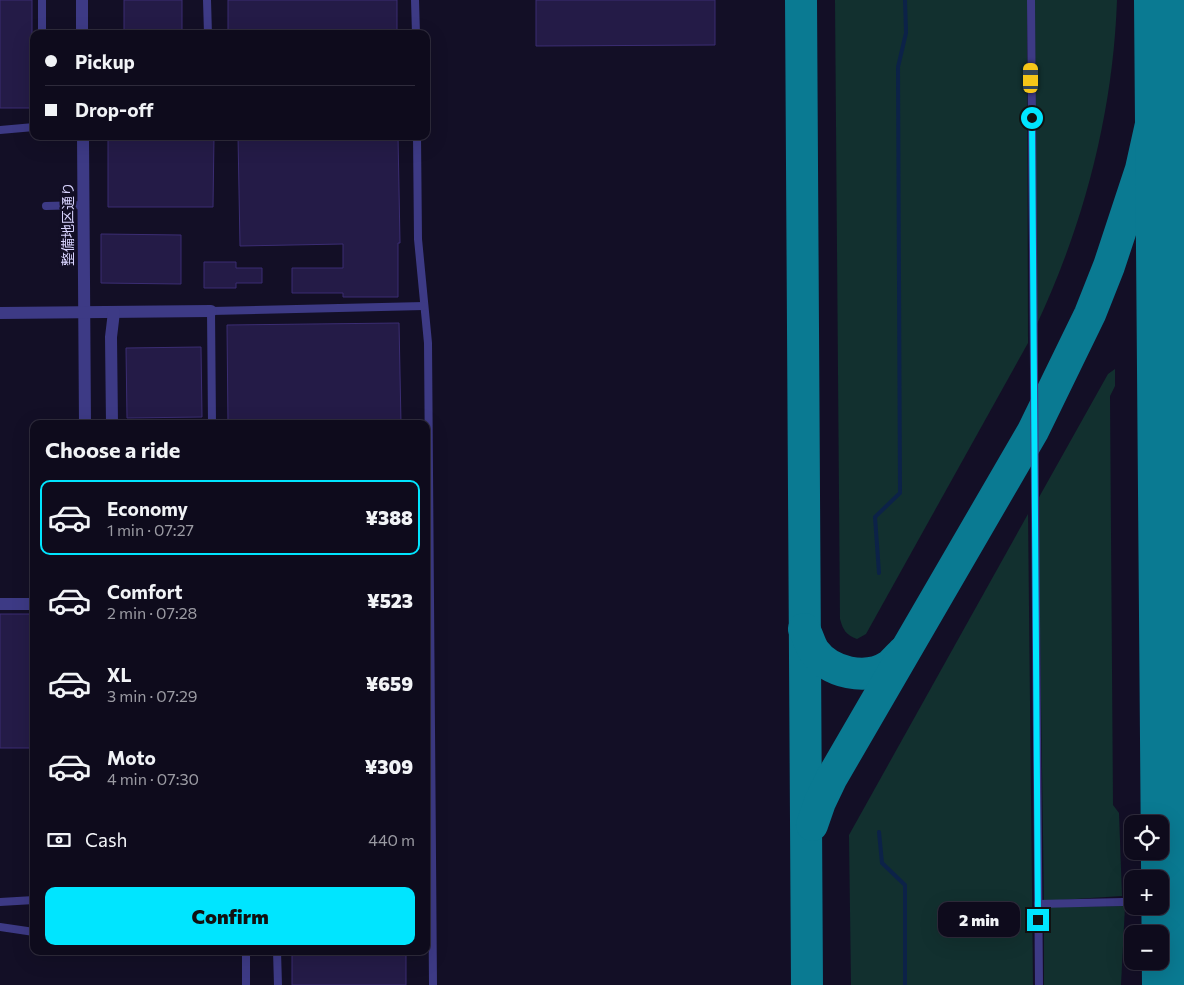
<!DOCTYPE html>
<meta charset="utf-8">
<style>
:root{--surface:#0e0b1c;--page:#1c1929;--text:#f1f3f6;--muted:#9b9ba3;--line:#2e2b3b;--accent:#00e5ff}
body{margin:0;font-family:Commissioner,"Noto Sans JP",sans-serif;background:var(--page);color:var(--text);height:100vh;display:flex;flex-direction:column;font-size:19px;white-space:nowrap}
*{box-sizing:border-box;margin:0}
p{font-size:16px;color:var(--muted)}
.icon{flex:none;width:28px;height:28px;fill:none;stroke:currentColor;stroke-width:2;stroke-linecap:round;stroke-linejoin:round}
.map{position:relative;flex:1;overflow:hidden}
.panel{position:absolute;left:30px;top:420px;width:400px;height:535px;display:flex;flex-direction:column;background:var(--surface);border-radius:10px;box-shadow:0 5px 20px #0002,0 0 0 1px var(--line)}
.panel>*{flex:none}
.hud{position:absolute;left:30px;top:30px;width:400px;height:110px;border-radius:10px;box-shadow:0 5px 20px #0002,0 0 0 1px var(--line);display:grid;align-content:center;height:110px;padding:0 15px;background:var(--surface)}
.controls{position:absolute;left:1124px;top:815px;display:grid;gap:10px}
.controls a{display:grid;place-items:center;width:45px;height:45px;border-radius:10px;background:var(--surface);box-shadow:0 5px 20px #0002,0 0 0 1px var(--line);font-size:25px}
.end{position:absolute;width:22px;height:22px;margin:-11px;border:6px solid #00e5ff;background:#111;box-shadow:0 0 0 2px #111}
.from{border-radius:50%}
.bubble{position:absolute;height:35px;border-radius:10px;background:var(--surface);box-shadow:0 5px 20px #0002,0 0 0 1px var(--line);font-size:16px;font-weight:800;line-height:35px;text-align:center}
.car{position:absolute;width:15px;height:30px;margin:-15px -8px;border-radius:6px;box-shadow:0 0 4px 1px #0007;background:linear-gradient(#f5c518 24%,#345 0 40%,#f5c518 0 76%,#345 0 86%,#f5c518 0)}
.hud b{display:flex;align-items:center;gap:18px;height:48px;font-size:19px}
.hud b+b{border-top:1px solid var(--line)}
.hud i{width:12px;height:12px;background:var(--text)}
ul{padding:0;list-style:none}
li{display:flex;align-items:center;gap:15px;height:75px;margin:0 10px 8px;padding:0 5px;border:2px solid transparent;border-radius:10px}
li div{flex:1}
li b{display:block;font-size:19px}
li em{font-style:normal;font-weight:800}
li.selected{border-color:var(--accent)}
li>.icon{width:45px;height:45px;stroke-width:1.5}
h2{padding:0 15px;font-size:22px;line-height:60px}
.pay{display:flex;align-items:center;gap:12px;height:55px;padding:0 15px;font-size:19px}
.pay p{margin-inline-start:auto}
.action{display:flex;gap:10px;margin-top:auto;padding:10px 15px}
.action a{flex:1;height:58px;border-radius:10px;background:var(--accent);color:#111;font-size:20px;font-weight:800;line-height:58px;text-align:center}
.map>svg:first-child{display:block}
.green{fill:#12302f}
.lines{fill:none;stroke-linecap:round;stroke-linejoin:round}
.stream{stroke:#0c2248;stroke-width:4}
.taxiway{stroke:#0a7a92;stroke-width:32}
.runway{stroke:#0a7a92;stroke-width:82}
.building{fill:#241b47;stroke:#3b2d73}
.service{stroke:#3d3a85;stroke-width:8}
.minor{stroke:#3d3a85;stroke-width:12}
.route{stroke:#00e5ff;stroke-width:6}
.labels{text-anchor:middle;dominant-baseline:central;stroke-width:5;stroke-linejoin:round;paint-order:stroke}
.street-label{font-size:14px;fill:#d9d4ff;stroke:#130f26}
</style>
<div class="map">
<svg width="1184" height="985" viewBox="0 0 1184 985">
<rect width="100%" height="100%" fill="#130f26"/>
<!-- green -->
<g class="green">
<path d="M 835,0 L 1027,0 L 1028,343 L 866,634 L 857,639 C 846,635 843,630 840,619 Z"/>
<path d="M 1035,0 L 1117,0 C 1113,113 1084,224 1036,326 Z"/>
<polygon points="1115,369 1115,386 1110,396 1113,805 1119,813 1122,896 1044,901 1038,499 1108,374"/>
<polygon points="1028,514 1033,985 851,985 849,835"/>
<polygon points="1125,906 1121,985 1044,985 1044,911 1049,907"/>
</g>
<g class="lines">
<!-- stream -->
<g class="stream">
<polyline points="879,573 875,517 900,493 898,67 906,33 905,0"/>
<polyline points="879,832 882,863 905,885 905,985"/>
</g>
<!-- taxiway -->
<g class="taxiway">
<polyline points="801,0 807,985"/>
<path d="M 804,629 C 808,636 810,645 814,651 C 830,673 866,681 889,666 C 894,662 899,656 903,652"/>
<polyline points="812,825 820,802 831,779 1033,431 1090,314 1109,266 1141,169 1153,115 1173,0"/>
</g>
<!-- runway -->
<polyline class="runway" points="1175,0 1183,985"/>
</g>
<!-- building -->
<g class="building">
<rect x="0" y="0" width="32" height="108"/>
<rect x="124" y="0" width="58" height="34"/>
<rect x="228" y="0" width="169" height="34"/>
<polygon points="536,0 715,0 715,45 536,46"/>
<polygon points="108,136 214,136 213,207 108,207"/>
<polygon points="238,136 398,136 400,243 398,243 398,297 343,297 343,293 292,293 292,268 343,268 343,244 240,246"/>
<polygon points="101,234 181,235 181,284 101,283"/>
<polygon points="204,262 236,262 236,268 262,268 262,283 236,283 236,288 204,288"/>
<polygon points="399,323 401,424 228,424 227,325"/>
<polygon points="201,347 202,417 127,418 126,348"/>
<rect x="0" y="614" width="34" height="134"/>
<rect x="292" y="951" width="114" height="34"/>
</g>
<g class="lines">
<!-- service -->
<g class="service">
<polyline points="42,0 42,34"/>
<polyline points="207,0 208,34"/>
<polyline points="415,0 416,34"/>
<polyline points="1031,0 1039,985"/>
<polyline points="0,130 34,127"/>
<polyline points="417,136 418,239 428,343 433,985"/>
<polyline points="46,206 82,205"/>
<polyline points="212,424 211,311 424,306"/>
<polyline points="0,902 34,900"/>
<polyline points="1038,904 1123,902"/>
<polyline points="0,927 34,932"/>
<polyline points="246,951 246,985"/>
<polyline points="277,951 278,985"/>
</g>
<!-- minor -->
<g class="minor">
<polyline points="82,0 82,34"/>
<polyline points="83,136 85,424"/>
<polyline points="0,313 211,311"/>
<polyline points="112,424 111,337 114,312"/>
<polyline points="0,604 34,604"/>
</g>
</g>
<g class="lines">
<!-- route -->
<polyline class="route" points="1032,118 1038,920"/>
</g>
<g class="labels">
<!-- street labels -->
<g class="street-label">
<text transform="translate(67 224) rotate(-90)">整備地区通り</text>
</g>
</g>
</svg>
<div class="controls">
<a><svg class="icon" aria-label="locate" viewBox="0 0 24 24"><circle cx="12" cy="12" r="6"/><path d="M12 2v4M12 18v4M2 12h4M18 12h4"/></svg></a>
<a>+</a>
<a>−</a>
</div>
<i class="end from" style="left:1032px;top:118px"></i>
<i class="end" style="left:1038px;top:920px"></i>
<div class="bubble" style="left:938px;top:902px;width:82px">2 min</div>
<i class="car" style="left:1031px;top:78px;rotate:0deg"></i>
<div class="hud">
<b><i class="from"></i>Pickup</b>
<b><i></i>Drop-off</b>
</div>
<section class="panel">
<h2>Choose a ride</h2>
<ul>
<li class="selected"><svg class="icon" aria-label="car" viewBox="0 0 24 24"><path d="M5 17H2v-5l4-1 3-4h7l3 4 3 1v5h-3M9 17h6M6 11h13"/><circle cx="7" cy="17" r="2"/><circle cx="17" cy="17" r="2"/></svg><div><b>Economy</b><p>1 min · 07:27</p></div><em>¥388</em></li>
<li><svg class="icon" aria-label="car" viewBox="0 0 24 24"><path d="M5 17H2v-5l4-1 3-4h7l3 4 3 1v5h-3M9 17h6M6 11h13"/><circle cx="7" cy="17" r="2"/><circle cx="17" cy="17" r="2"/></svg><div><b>Comfort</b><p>2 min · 07:28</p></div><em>¥523</em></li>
<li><svg class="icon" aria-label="car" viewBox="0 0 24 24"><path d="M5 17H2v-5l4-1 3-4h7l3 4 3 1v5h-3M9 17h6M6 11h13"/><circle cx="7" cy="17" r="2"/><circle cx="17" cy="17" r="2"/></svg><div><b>XL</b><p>3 min · 07:29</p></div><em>¥659</em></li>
<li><svg class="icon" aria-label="car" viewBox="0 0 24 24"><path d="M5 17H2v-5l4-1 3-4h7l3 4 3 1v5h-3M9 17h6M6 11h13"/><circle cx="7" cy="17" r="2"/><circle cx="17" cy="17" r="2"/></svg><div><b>Moto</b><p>4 min · 07:30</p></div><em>¥309</em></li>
</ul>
<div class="pay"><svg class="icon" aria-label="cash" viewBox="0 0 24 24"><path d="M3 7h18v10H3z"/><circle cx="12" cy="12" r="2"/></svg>Cash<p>440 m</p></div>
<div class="action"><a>Confirm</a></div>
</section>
</div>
